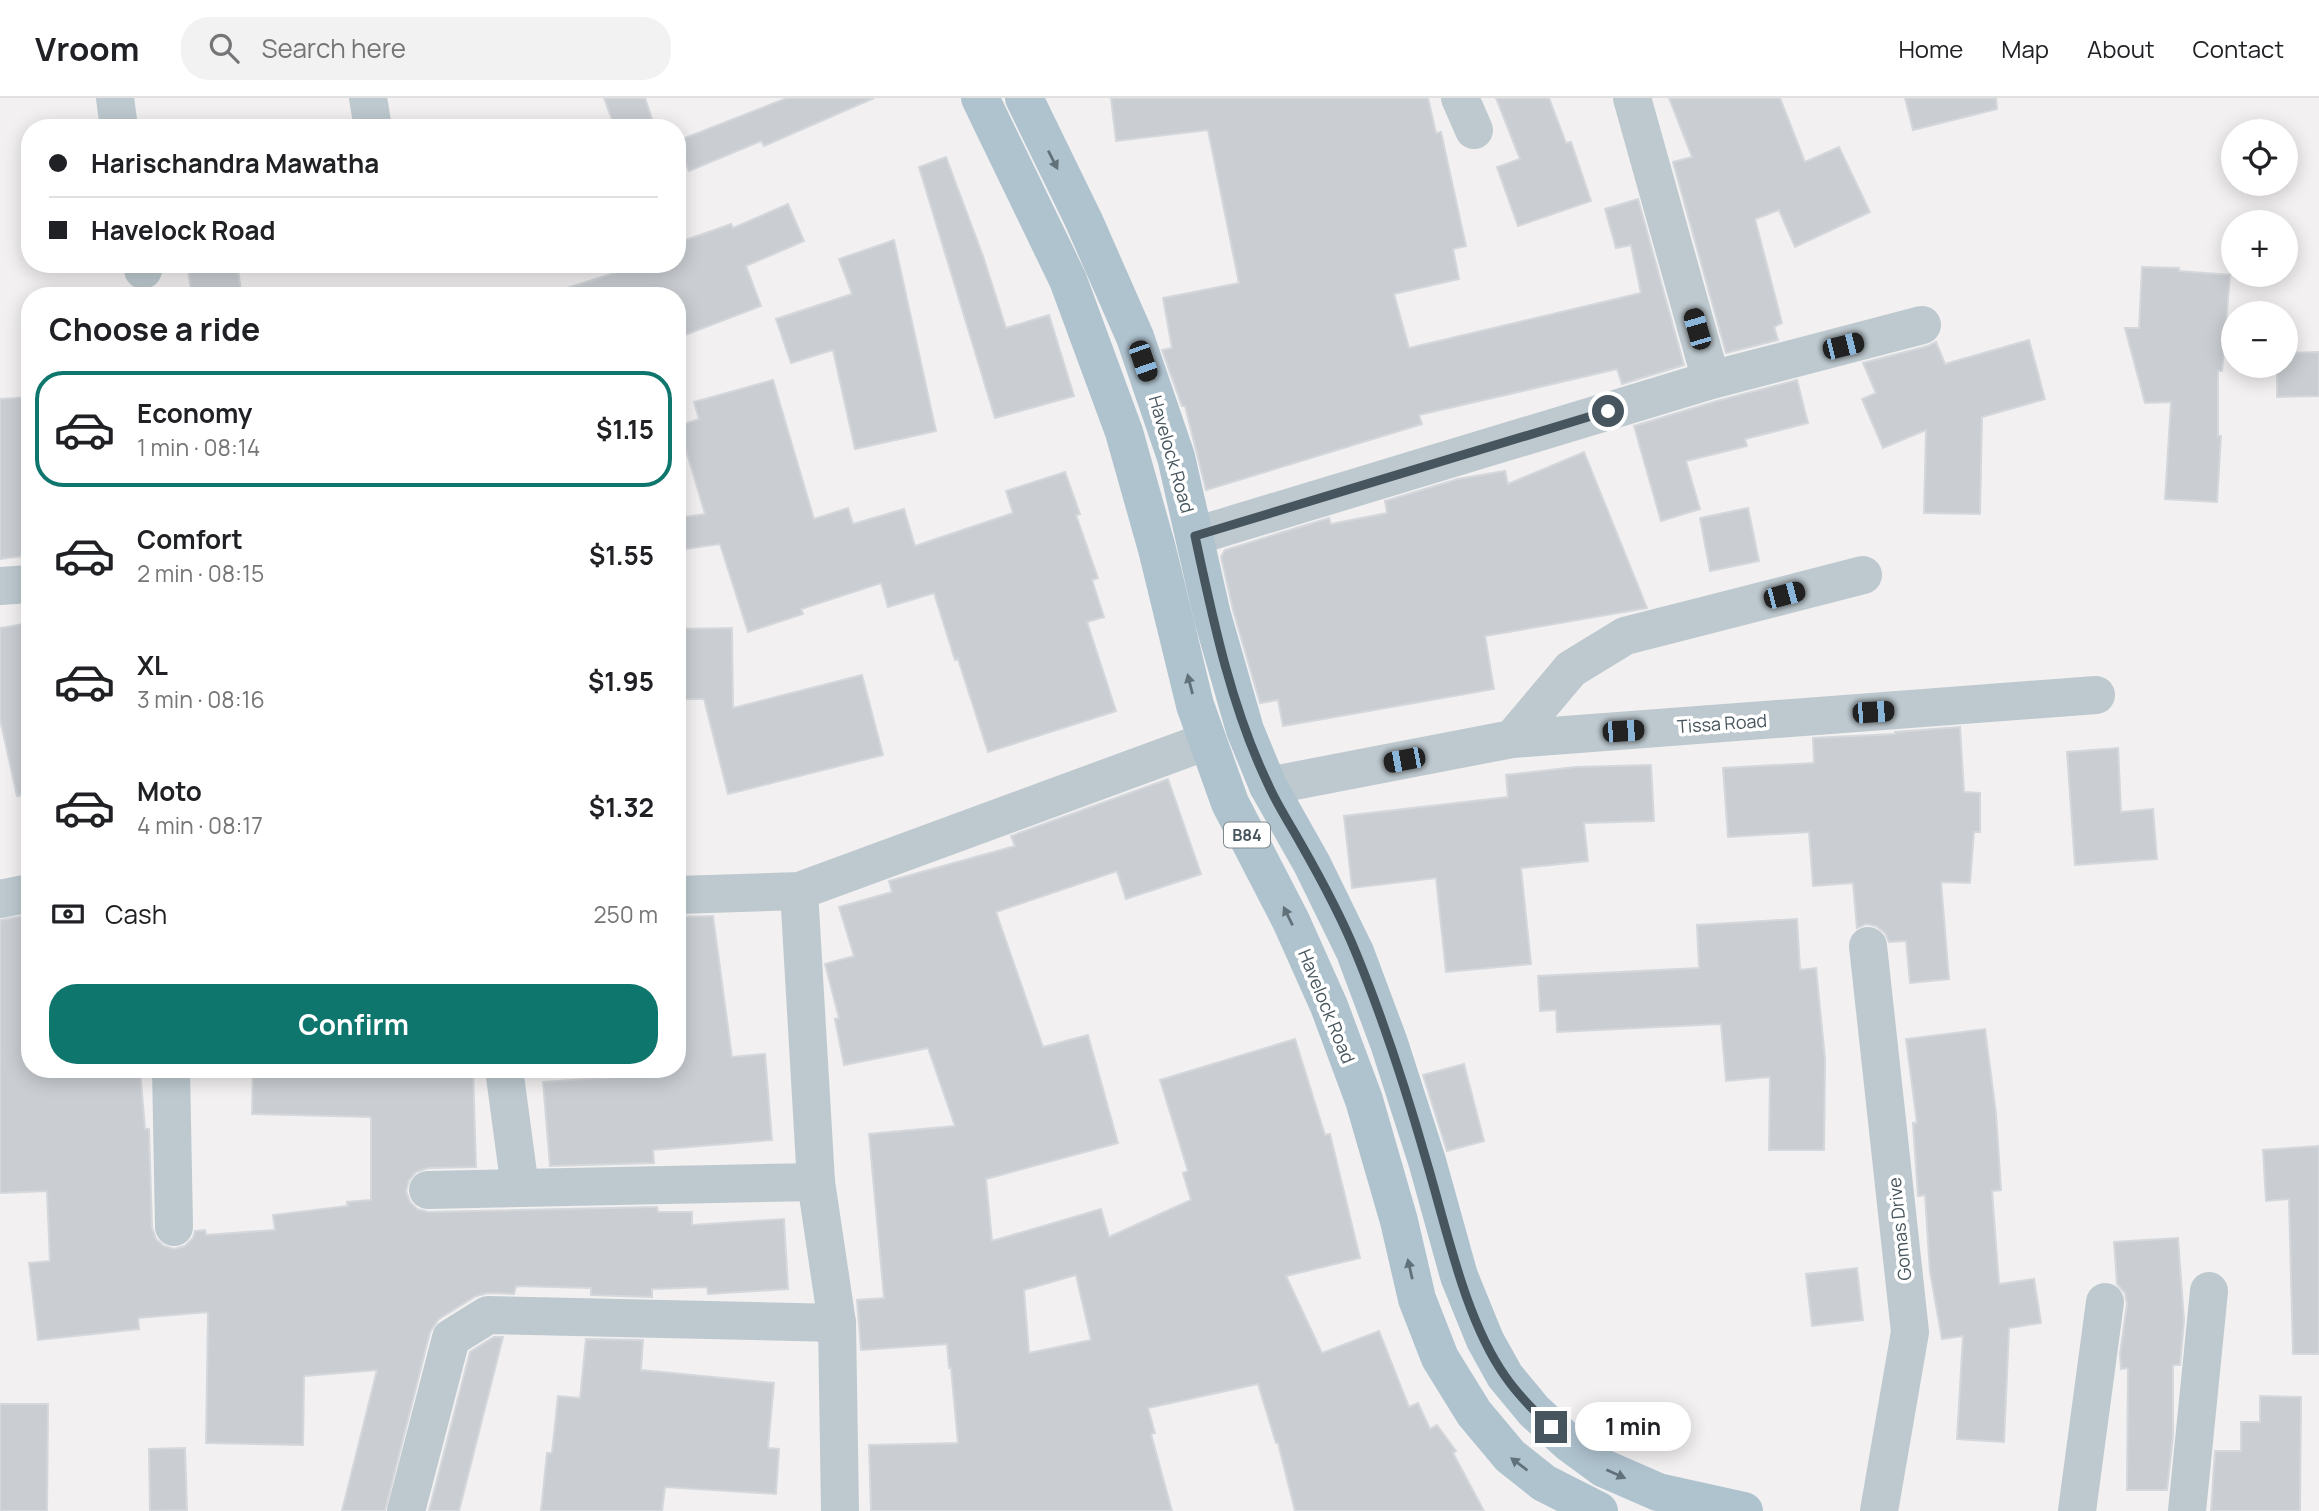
<!DOCTYPE html>
<meta charset="utf-8">
<style>
:root{--surface:#fff;--page:#f2f2f2;--text:#202124;--muted:#757577;--line:#e0e0e0;--accent:#0f766e}
body{margin:0;font-family:Manrope,sans-serif;background:var(--page);color:var(--text);height:100vh;display:flex;flex-direction:column;font-size:26px;white-space:nowrap}
*{box-sizing:border-box;margin:0}
p{font-size:23px;color:var(--muted)}
.icon{flex:none;width:38px;height:38px;fill:none;stroke:currentColor;stroke-width:2;stroke-linecap:round;stroke-linejoin:round}
.map{position:relative;flex:1;overflow:hidden}
.sheet{position:absolute;left:21px;top:189px;width:665px;height:791px;display:flex;flex-direction:column;background:var(--surface);border-radius:28px;box-shadow:0 4px 18px #0003}
.sheet>*{flex:none}
.top-card{position:absolute;left:21px;top:21px;width:665px;height:154px;border-radius:28px;box-shadow:0 4px 18px #0003;display:grid;align-content:center;height:154px;padding:0 28px;background:var(--surface)}
.fabs{position:absolute;left:2221px;top:21px;display:grid;gap:14px}
.fabs a{display:grid;place-items:center;width:77px;height:77px;border-radius:50%;background:var(--surface);box-shadow:0 4px 18px #0003;font-size:35px}
.end{position:absolute;width:32px;height:32px;margin:-16px;border:9px solid #47565e;background:#fff;box-shadow:0 0 0 4px #fff}
.from{border-radius:50%}
.bubble{position:absolute;height:49px;border-radius:24px;background:var(--surface);box-shadow:0 4px 18px #0003;font-size:23px;font-weight:700;line-height:49px;text-align:center}
.car{position:absolute;width:21px;height:42px;margin:-21px -10px;border-radius:9px;box-shadow:0 0 5px 2px #0007;background:linear-gradient(#222 24%,#8ab4d8 0 40%,#222 0 76%,#8ab4d8 0 86%,#222 0)}
.top-card b{display:flex;align-items:center;gap:24px;height:66px;font-size:26px}
.top-card b+b{border-top:2px solid var(--line)}
.top-card i{width:18px;height:18px;background:var(--text)}
ul{padding:0;list-style:none}
li{display:flex;align-items:center;gap:21px;height:116px;margin:0 14px 10px;padding:0 14px;border:4px solid transparent;border-radius:28px}
li div{flex:1}
li b{display:block;font-size:26px}
li em{font-style:normal;font-weight:700}
li.selected{border-color:var(--accent)}
li>.icon{width:63px;height:63px;stroke-width:1.5}
h2{padding:0 28px;font-size:32px;line-height:84px}
.pay{display:flex;align-items:center;gap:18px;height:77px;padding:0 28px;font-size:26px}
.pay p{margin-inline-start:auto}
.cta{display:flex;gap:14px;margin-top:auto;padding:14px 28px}
.cta a{flex:1;height:80px;border-radius:28px;background:var(--accent);color:#fff;font-size:28px;font-weight:700;line-height:80px;text-align:center}
header{display:flex;align-items:center;gap:42px;box-sizing:border-box;height:98px;padding:0 35px;background:var(--surface);border-bottom:2px solid var(--line)}
header strong{font-size:33px}
nav{display:flex;gap:38px;margin-inline-start:auto;font-size:24px}
.search{width:490px;height:63px;background:var(--page);display:flex;align-items:center;gap:18px;box-sizing:border-box;padding:0 24px;border-radius:28px;color:var(--muted);font-size:26px}
.map>svg:first-child{display:block}
.building{fill:#caced3;stroke:#d4d7db;stroke-width:2;fill-rule:evenodd}
.lines{fill:none;stroke-linecap:round;stroke-linejoin:round}
.minor{stroke:#bdc9cf;stroke-width:38}
.major{stroke:#afc3cf;stroke-width:38}
.oneway{fill:#61717a}
.route{stroke:#47565e;stroke-width:9}
.labels{text-anchor:middle;dominant-baseline:central;stroke-width:7;stroke-linejoin:round;paint-order:stroke}
.shield{fill:#fff;stroke:#7e898e;stroke-width:2}
.shield-label{font-size:16px;font-weight:bold;fill:#47565e}
.street-label{font-size:18px;fill:#47565e;stroke:#fff}
</style>
<header>
<strong>Vroom</strong>
<div class="search"><svg class="icon" aria-label="search" viewBox="0 0 24 24"><circle cx="10" cy="10" r="6"/><path d="M15 15l6 6"/></svg>Search here</div>
<nav><a>Home</a><a>Map</a><a>About</a><a>Contact</a></nav>
</header>
<div class="map">
<svg width="2319" height="1413" viewBox="0 0 2319 1413">
<rect width="100%" height="100%" fill="#f2f0f0"/>
<!-- building -->
<g class="building">
<polygon points="604,0 645,0 655,30 615,30"/>
<polygon points="787,0 874,0 764,48 761,43 689,73 677,43"/>
<polygon points="1111,0 1428,0 1436,35 1441,34 1466,148 1453,151 1459,181 1394,196 1409,250 1641,195 1631,147 1616,150 1605,111 1638,101 1684,267 1622,286 1617,271 1419,317 1422,326 1206,392 1185,308 1182,308 1162,252 1172,250 1163,200 1239,185 1208,32 1116,43"/>
<polygon points="1496,0 1549,0 1566,45 1571,44 1591,103 1518,128 1497,69 1520,61"/>
<polygon points="1669,0 1780,0 1805,64 1839,49 1870,114 1795,149 1779,112 1755,121 1782,225 1774,229 1778,242 1726,255 1673,64 1692,59"/>
<polygon points="1905,0 1996,0 1997,11 1913,32"/>
<polygon points="946,59 983,158 1006,230 1049,217 1074,298 995,320 919,69"/>
<polygon points="788,106 804,143 746,168 761,208 677,240 677,198 566,198 564,191 643,166 677,166 677,145 731,126 733,130"/>
<polygon points="894,142 936,333 855,351 833,252 791,265 776,221 852,196 839,161"/>
<polygon points="187,166 237,166 242,198 192,198"/>
<polygon points="2142,169 2179,170 2179,173 2230,177 2222,273 2218,273 2218,338 2221,338 2217,404 2165,401 2171,304 2145,305 2125,230 2139,230"/>
<polygon points="2029,242 2045,301 1982,319 1980,416 1924,415 1926,332 1883,350 1862,301 1876,295 1863,265 1928,248 1936,244 1945,266"/>
<polygon points="2319,254 2319,298 2277,299 2277,268 2286,268 2286,255"/>
<polygon points="773,282 814,421 848,410 853,426 904,411 915,448 1013,415 1006,393 1065,374 1080,416 1076,417 1098,480 1092,482 1104,519 1087,524 1116,613 988,654 958,561 955,562 934,495 888,509 881,485 801,511 803,516 748,534 720,446 677,452 677,420 705,416 679,328 699,321 694,304"/>
<polygon points="1797,282 1808,325 1745,341 1747,348 1686,363 1700,411 1661,423 1634,328 1717,303"/>
<polygon points="30,299 30,457 0,461 0,301"/>
<polygon points="1584,354 1647,510 1485,538 1494,591 1283,628 1278,602 1260,605 1233,512 1221,459 1225,452 1329,420 1331,426 1387,415 1385,403 1458,381 1505,373 1508,386"/>
<polygon points="1748,410 1759,463 1710,473 1700,420"/>
<polygon points="30,525 30,696 17,698 0,621 0,530"/>
<polygon points="732,530 733,610 862,577 883,657 728,696 704,601 677,601 677,531"/>
<polygon points="1960,629 1964,694 1980,695 1980,734 1974,734 1970,785 1941,784 1949,881 1910,885 1906,843 1889,844 1885,835 1876,828 1866,826 1857,830 1853,785 1813,788 1809,734 1728,739 1723,670 1814,665 1813,640 1895,636 1895,634"/>
<polygon points="2118,650 2121,714 2153,711 2157,761 2075,767 2067,654"/>
<polygon points="1651,667 1654,723 1584,725 1588,763 1521,770 1531,866 1446,874 1436,780 1352,790 1344,718 1508,699 1506,677 1575,669"/>
<path d="M 1168,681 L 1201,776 L 1126,801 L 1117,773 L 996,814 L 1043,949 L 1088,937 L 1118,1045 L 986,1081 L 992,1143 L 1101,1111 L 1109,1139 L 1191,1102 L 1183,1075 L 1188,1073 L 1160,982 L 1295,941 L 1325,1037 L 1330,1036 L 1360,1160 L 1286,1178 L 1322,1255 L 1379,1233 L 1409,1309 L 1418,1305 L 1430,1331 L 1437,1327 L 1456,1353 L 1453,1355 L 1484,1413 L 1295,1413 L 1278,1345 L 1276,1345 L 1258,1286 L 1148,1310 L 1155,1335 L 1151,1336 L 1172,1413 L 871,1413 L 869,1347 L 958,1345 L 951,1270 L 949,1270 L 947,1246 L 861,1252 L 857,1202 L 884,1200 L 869,1036 L 955,1028 L 928,950 L 844,967 L 835,921 L 839,920 L 825,866 L 854,858 L 839,809 L 892,794 L 889,783 L 1015,748 L 1011,738 ZM 1076,1177 L 1091,1242 L 1029,1255 L 1024,1192 Z"/>
<polygon points="30,817 30,971 140,971 145,1031 149,1031 152,1129 156,1141 164,1148 174,1151 185,1148 193,1140 195,1133 205,1132 206,1137 275,1132 273,1117 348,1108 347,1104 371,1102 371,1019 252,1016 253,971 473,971 476,1069 428,1070 416,1074 409,1082 406,1093 410,1104 417,1111 428,1114 657,1109 658,1114 692,1114 692,1127 784,1121 788,1191 708,1196 707,1189 652,1191 652,1199 591,1197 591,1190 516,1188 514,1196 488,1195 476,1198 439,1221 430,1234 385,1413 342,1413 377,1272 304,1278 303,1347 206,1345 208,1214 138,1220 139,1231 38,1242 29,1165 50,1163 47,1093 0,1095 0,822"/>
<polygon points="713,818 732,959 765,956 772,1042 653,1052 654,1065 550,1068 543,984 661,976 661,971 677,971 677,819"/>
<polygon points="1797,821 1800,872 1816,870 1825,961 1824,1052 1769,1052 1770,979 1726,983 1721,926 1557,934 1556,912 1540,913 1538,878 1699,870 1697,827"/>
<polygon points="1985,931 1996,1015 2001,1092 1992,1093 1999,1186 2034,1181 2041,1225 2009,1230 2004,1344 1957,1341 1963,1238 1942,1241 1930,1174 1925,1097 1918,1098 1913,1025 1917,1025 1906,941"/>
<polygon points="1464,966 1484,1043 1447,1053 1423,977"/>
<polygon points="2319,1048 2319,1256 2293,1256 2289,1101 2266,1103 2263,1052"/>
<polygon points="2178,1140 2184,1223 2180,1267 2173,1267 2173,1338 2167,1392 2127,1392 2128,1270 2121,1271 2120,1256 2127,1206 2125,1195 2117,1186 2114,1144"/>
<polygon points="1857,1170 1863,1222 1812,1228 1806,1176"/>
<polygon points="494,1239 503,1239 459,1413 429,1413 470,1254"/>
<polygon points="586,1241 643,1242 641,1272 774,1285 768,1350 779,1351 776,1396 665,1389 662,1413 541,1413 547,1355 552,1355 558,1298 580,1300"/>
<polygon points="2260,1298 2301,1299 2300,1413 2211,1413 2215,1353 2241,1353 2241,1324 2260,1324"/>
<polygon points="0,1306 48,1306 47,1413 0,1413"/>
<polygon points="185,1350 187,1412 150,1413 149,1351"/>
</g>
<g class="lines">
<!-- minor -->
<g class="minor">
<polyline points="115,0 119,30"/>
<polyline points="368,0 373,30"/>
<polyline points="1460,0 1474,32"/>
<polyline points="1632,0 1711,282"/>
<polyline points="142,166 143,172"/>
<polyline points="1195,438 1711,282 1922,227"/>
<polyline points="0,488 30,486"/>
<polyline points="1512,641 1571,571 1625,538 1863,477"/>
<polyline points="1268,688 1512,641 2096,597"/>
<polyline points="799,793 816,1084 837,1225 840,1413"/>
<polyline points="677,797 799,793 1207,643"/>
<polyline points="0,801 30,795"/>
<polyline points="1868,848 1910,1234 1879,1413"/>
<polyline points="171,971 174,1129"/>
<polyline points="504,971 520,1090 816,1084"/>
<polyline points="428,1092 520,1090"/>
<polyline points="406,1413 451,1240 488,1217 837,1225"/>
<polyline points="2077,1413 2105,1204"/>
<polyline points="2187,1413 2209,1193"/>
</g>
<!-- major -->
<g class="major">
<polyline points="980,0 1068,182 1124,334 1157,451 1195,607 1230,705 1291,823 1329,908 1364,1002 1399,1123 1417,1201 1440,1260 1474,1315 1510,1358 1544,1385 1599,1413"/>
<polyline points="1024,0 1084,123 1135,239 1176,359 1212,517 1245,632 1268,688 1312,766 1355,854 1389,945 1427,1063 1459,1178 1485,1242 1505,1278 1534,1313 1569,1345 1603,1370 1658,1394 1744,1413"/>
</g>
</g>
<!-- one-way arrows -->
<defs><path id="oneway-solid" d="M-6-.8H1V-3.2L6.5 0L1 3.2V.8H-6Z" transform="scale(1.75)"/></defs>
<g class="oneway">
<use href="#oneway-solid" transform="translate(1053 62) rotate(63)"/>
<use href="#oneway-solid" transform="translate(1190 586) rotate(-104)"/>
<use href="#oneway-solid" transform="translate(1288 818) rotate(-116)"/>
<use href="#oneway-solid" transform="translate(1410 1171) rotate(-103)"/>
<use href="#oneway-solid" transform="translate(1519 1366) rotate(-143)"/>
<use href="#oneway-solid" transform="translate(1616 1376) rotate(24)"/>
</g>
<g class="lines">
<!-- route -->
<path class="route" d="M 1551,1329 C 1535,1314 1518,1297 1505,1278 C 1465,1221 1447,1132 1427,1065 C 1407,995 1384,923 1356,855 C 1341,818 1321,781 1301,746 C 1290,726 1277,707 1268,686 C 1231,609 1213,522 1195,438 L 1608,313"/>
</g>
<g class="labels">
<!-- shield labels -->
<rect class="shield" x="1224" y="724.5" width="46" height="25" rx="5"/>
<g class="shield-label">
<text x="1247" y="737">B84</text>
</g>
<!-- street labels -->
<g class="street-label">
<text transform="translate(1172 356) rotate(74)">Havelock Road</text>
<text transform="translate(1722 625) rotate(-4)">Tissa Road</text>
<text transform="translate(1327 908) rotate(68)">Havelock Road</text>
<text transform="translate(1899 1131) rotate(-96)">Gomas Drive</text>
</g>
</g>
</svg>
<div class="fabs">
<a><svg class="icon" aria-label="locate" viewBox="0 0 24 24"><circle cx="12" cy="12" r="6"/><path d="M12 2v4M12 18v4M2 12h4M18 12h4"/></svg></a>
<a>+</a>
<a>−</a>
</div>
<i class="end from" style="left:1608px;top:313px"></i>
<i class="end" style="left:1551px;top:1329px"></i>
<div class="bubble" style="left:1575px;top:1304px;width:116px">1 min</div>
<i class="car" style="left:1697px;top:231px;rotate:344deg"></i>
<i class="car" style="left:1843px;top:248px;rotate:76deg"></i>
<i class="car" style="left:1143px;top:263px;rotate:161deg"></i>
<i class="car" style="left:1784px;top:497px;rotate:75deg"></i>
<i class="car" style="left:1873px;top:614px;rotate:86deg"></i>
<i class="car" style="left:1623px;top:633px;rotate:86deg"></i>
<i class="car" style="left:1404px;top:662px;rotate:259deg"></i>
<div class="top-card">
<b><i class="from"></i>Harischandra Mawatha</b>
<b><i></i>Havelock Road</b>
</div>
<section class="sheet">
<h2>Choose a ride</h2>
<ul>
<li class="selected"><svg class="icon" aria-label="car" viewBox="0 0 24 24"><path d="M5 17H2v-5l4-1 3-4h7l3 4 3 1v5h-3M9 17h6M6 11h13"/><circle cx="7" cy="17" r="2"/><circle cx="17" cy="17" r="2"/></svg><div><b>Economy</b><p>1 min · 08:14</p></div><em>$1.15</em></li>
<li><svg class="icon" aria-label="car" viewBox="0 0 24 24"><path d="M5 17H2v-5l4-1 3-4h7l3 4 3 1v5h-3M9 17h6M6 11h13"/><circle cx="7" cy="17" r="2"/><circle cx="17" cy="17" r="2"/></svg><div><b>Comfort</b><p>2 min · 08:15</p></div><em>$1.55</em></li>
<li><svg class="icon" aria-label="car" viewBox="0 0 24 24"><path d="M5 17H2v-5l4-1 3-4h7l3 4 3 1v5h-3M9 17h6M6 11h13"/><circle cx="7" cy="17" r="2"/><circle cx="17" cy="17" r="2"/></svg><div><b>XL</b><p>3 min · 08:16</p></div><em>$1.95</em></li>
<li><svg class="icon" aria-label="car" viewBox="0 0 24 24"><path d="M5 17H2v-5l4-1 3-4h7l3 4 3 1v5h-3M9 17h6M6 11h13"/><circle cx="7" cy="17" r="2"/><circle cx="17" cy="17" r="2"/></svg><div><b>Moto</b><p>4 min · 08:17</p></div><em>$1.32</em></li>
</ul>
<div class="pay"><svg class="icon" aria-label="cash" viewBox="0 0 24 24"><path d="M3 7h18v10H3z"/><circle cx="12" cy="12" r="2"/></svg>Cash<p>250 m</p></div>
<div class="cta"><a>Confirm</a></div>
</section>
</div>
